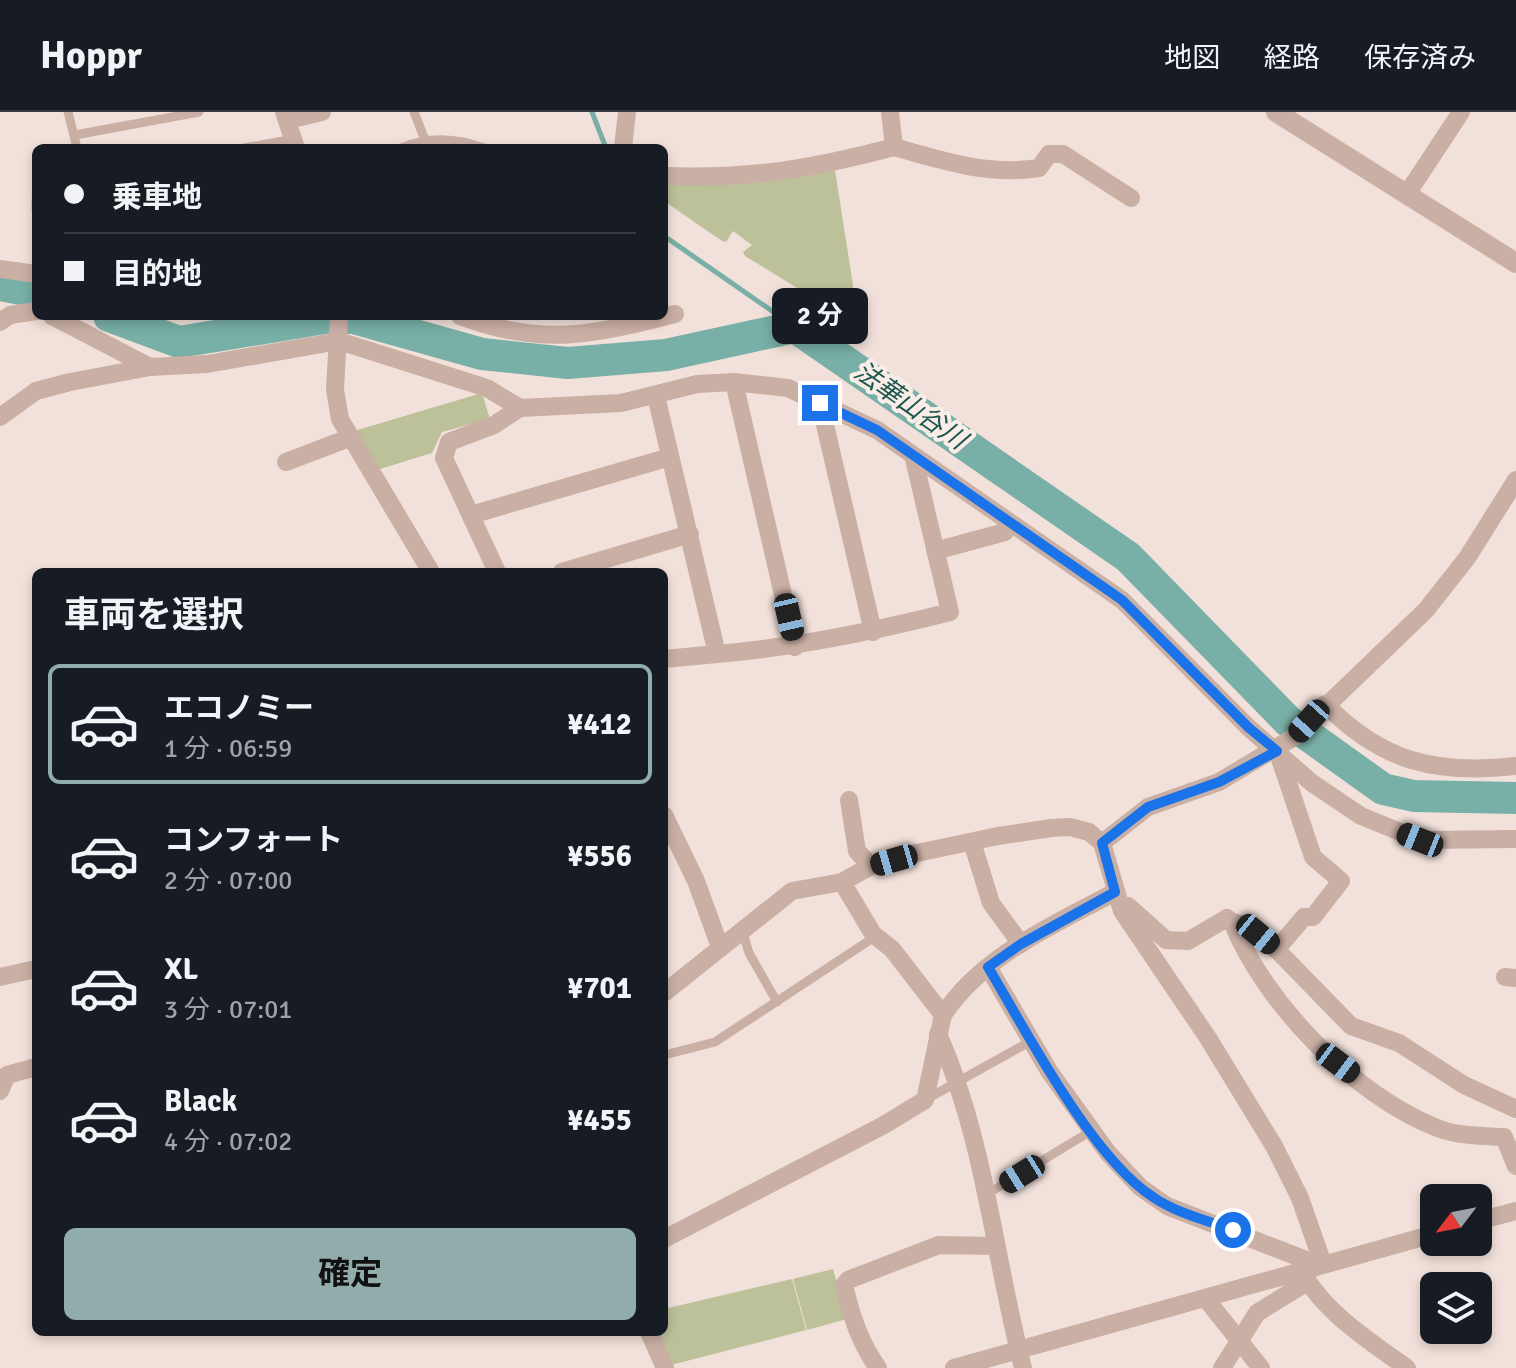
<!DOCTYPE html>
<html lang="ja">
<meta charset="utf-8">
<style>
:root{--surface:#171b24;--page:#242831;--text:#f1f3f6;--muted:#9ea1a6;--line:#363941;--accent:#91adab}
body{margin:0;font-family:Signika,"Noto Sans JP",sans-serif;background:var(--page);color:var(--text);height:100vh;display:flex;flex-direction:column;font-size:30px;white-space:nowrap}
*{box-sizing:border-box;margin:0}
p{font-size:26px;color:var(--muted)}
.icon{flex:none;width:44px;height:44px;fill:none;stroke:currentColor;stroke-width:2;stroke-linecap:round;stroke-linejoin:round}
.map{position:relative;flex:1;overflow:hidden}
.side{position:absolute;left:32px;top:456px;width:636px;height:768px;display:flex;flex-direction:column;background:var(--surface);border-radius:12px;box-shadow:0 4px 12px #0003}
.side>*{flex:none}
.guide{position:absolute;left:32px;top:32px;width:636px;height:176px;border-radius:12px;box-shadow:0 4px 12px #0003;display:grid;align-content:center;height:176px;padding:0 32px;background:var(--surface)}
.needle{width:52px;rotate:238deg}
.buttons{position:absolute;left:1420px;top:1072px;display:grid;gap:16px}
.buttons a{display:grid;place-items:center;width:72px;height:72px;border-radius:12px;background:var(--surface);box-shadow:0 4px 12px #0003;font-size:40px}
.end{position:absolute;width:36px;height:36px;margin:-18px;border:10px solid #1a73e8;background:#fff;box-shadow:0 0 0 4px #fff}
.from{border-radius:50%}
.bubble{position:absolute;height:56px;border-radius:12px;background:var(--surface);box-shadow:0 4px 12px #0003;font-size:26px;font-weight:700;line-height:56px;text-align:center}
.car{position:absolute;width:24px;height:48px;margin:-24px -12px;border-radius:10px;box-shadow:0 0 6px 2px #0007;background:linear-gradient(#222 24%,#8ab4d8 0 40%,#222 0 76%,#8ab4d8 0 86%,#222 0)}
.guide b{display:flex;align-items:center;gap:28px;height:76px;font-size:30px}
.guide b+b{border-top:2px solid var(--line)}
.guide i{width:20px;height:20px;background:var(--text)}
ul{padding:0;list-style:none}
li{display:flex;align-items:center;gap:24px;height:120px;margin:0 16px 12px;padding:0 16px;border:4px solid transparent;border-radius:12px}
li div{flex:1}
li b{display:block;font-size:30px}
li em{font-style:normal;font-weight:700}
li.active{border-color:var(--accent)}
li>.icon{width:72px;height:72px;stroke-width:1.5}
h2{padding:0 32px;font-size:36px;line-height:96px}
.primary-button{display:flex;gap:16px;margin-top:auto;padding:16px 32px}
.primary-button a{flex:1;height:92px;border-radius:12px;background:var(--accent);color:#111;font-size:32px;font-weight:700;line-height:92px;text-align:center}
header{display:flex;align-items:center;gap:48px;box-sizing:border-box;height:112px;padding:0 40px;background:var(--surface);border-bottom:2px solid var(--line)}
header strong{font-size:38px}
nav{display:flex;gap:44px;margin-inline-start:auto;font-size:28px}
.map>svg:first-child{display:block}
.green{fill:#bcc19a}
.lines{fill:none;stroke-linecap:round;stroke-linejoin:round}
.stream{stroke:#78afa6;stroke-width:5}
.river{stroke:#78afa6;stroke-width:32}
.service{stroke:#caafa5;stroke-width:9}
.minor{stroke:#caafa5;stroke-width:18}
.tertiary{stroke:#caafa5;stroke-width:20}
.route{stroke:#1a73e8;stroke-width:10}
.labels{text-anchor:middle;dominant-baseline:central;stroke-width:8;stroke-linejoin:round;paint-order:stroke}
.water-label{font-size:26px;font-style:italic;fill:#1c584f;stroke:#faece6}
</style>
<header>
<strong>Hoppr</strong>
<nav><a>地図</a><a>経路</a><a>保存済み</a></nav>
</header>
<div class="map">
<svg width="1516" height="1256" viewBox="0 0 1516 1256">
<rect width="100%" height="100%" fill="#f2e1da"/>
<!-- green -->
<g class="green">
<polygon points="834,52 853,173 853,210 745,144 743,140 752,133 733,119 726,130 722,129 664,89 664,65"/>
<polygon points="482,281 490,307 442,320 432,341 377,358 354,319"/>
<polygon points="833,1157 847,1207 807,1218 793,1167"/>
<polygon points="792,1167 806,1218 671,1253 657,1220 664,1220 664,1197"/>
</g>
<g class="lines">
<!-- stream -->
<g class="stream">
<polyline points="592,0 606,36"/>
<polyline points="664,124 795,215"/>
</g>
<!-- river -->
<g class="river">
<polyline points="0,173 36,180"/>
<polyline points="109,204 179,230 331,205 354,206 482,242 568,251 666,243 795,215 1128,445 1288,609 1383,677 1414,684 1516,686"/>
</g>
<!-- service -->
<g class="service">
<polyline points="68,0 77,36"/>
<polyline points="414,0 425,28"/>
<polyline points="75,23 199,0"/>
<polyline points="244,36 294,27"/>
<path d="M 401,36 C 427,24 457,26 484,36"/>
<polyline points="36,88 36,98"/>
<polyline points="742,818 749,841 777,890"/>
<polyline points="664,943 715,930 876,824"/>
<polyline points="925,988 1031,929"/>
<polyline points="987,1082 1091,1019"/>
</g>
<!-- minor -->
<g class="minor">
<polyline points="284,0 296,36"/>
<polyline points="288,8 322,0"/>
<path d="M 894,35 C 942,49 990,64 1039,56 L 1049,42 L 1063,42 L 1131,86"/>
<polyline points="623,36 627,0"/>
<path d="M 664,64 C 751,67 811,57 894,35 L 890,0"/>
<polyline points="1407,82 1461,0"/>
<polyline points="0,157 36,162"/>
<polyline points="52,204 150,255"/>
<polyline points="339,204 335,278 340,307 431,460"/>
<path d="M 460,204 C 542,235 593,223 675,202"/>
<polyline points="0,210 10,203 36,199"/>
<polyline points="734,270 795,535"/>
<path d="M 656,284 L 717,542 C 797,535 872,520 950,500 L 913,343"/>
<polyline points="820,291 873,520"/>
<polyline points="0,305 36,279 70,270 150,255 207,252 339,229 487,276 520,296 621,291 697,272 734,270 788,276 877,318 1122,488 1249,616 1312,671 1361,704 1420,728 1516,727"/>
<polyline points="286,350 349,326"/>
<polyline points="471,403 670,345"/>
<polyline points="935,439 1005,420"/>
<polyline points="497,460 444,346 449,330 494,313 520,296"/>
<polyline points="562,460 690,422"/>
<polyline points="664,547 717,542"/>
<path d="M 1325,592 C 1382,650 1436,663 1516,654"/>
<polyline points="849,688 857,739 871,754"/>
<polyline points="664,703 696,769 720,835"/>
<polyline points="972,730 991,791 1021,832"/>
<polyline points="1102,731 1148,695 1219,670 1294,625 1426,498 1467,446 1516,368"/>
<polyline points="842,770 873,822 892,837 943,903"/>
<path d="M 1128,794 L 1166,828 L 1188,829 L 1227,806 L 1232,810 C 1265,892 1354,983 1437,1016 C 1457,1024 1482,1024 1504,1025 L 1516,1054"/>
<polyline points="1232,810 1246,814 1272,833 1351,914 1399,931 1464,973 1516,997"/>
<polyline points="1276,838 1304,805 1313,805 1341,769 1313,745 1278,641"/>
<polyline points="988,855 1049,959 1108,1041 1140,1075 1167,1094 1306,1148 1310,1157"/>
<polyline points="0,865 36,857"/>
<polyline points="1505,865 1516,866"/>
<polyline points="664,881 792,779 842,770 871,754 917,741 998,724 1051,716 1070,715 1089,720 1102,731 1122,799 1208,926 1274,1034 1300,1086 1323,1152"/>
<path d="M 938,922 C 985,1028 994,1144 1023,1256"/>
<polyline points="0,979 7,963 36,955"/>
<polyline points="1478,1109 1516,1099"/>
<path d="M 664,1127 L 884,1013 L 925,988 L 943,903 C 983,843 1052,814 1115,780"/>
<path d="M 1302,1159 C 1322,1199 1371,1230 1407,1256"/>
<polyline points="1206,1187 1261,1256"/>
<polyline points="649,1220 665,1256"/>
<path d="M 878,1256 C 860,1231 851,1203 844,1173 L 848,1168 L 939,1133 L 996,1134"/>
<polyline points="954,1256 1434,1122"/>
<polyline points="1222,1256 1257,1201 1307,1170"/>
</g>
<!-- tertiary -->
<polyline class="tertiary" points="1276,0 1516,151"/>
</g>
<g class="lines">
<!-- route -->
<path class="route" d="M 820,291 L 877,318 L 1122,488 L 1249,616 L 1277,639 L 1219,670 L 1148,695 L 1102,731 L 1115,780 L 1021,832 L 988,855 C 1026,919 1092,1046 1153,1085 C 1176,1101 1206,1108 1233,1118"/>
</g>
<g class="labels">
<!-- water labels -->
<g class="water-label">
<text transform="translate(910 294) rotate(35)">法華山谷川</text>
</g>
</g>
</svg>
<div class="buttons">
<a><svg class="needle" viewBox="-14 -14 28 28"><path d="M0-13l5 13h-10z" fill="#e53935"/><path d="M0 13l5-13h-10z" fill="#9ea1a6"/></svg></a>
<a><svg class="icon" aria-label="layers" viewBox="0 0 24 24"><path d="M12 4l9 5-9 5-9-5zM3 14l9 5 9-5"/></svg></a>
</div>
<i class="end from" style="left:1233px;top:1118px"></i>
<i class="end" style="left:820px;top:291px"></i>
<div class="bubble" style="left:772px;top:176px;width:96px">2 分</div>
<i class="car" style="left:789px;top:505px;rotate:167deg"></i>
<i class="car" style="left:1309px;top:609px;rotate:222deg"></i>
<i class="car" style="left:1420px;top:728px;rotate:292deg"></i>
<i class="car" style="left:894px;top:748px;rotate:254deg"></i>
<i class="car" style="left:1258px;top:822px;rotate:129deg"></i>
<i class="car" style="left:1338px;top:951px;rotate:127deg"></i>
<i class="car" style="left:1022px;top:1062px;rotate:238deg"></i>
<div class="guide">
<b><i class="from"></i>乗車地</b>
<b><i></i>目的地</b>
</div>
<section class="side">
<h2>車両を選択</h2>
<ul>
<li class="active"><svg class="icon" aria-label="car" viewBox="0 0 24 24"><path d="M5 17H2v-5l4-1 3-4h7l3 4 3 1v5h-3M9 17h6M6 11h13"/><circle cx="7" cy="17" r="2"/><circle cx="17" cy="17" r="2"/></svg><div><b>エコノミー</b><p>1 分 · 06:59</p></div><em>¥412</em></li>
<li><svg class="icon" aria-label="car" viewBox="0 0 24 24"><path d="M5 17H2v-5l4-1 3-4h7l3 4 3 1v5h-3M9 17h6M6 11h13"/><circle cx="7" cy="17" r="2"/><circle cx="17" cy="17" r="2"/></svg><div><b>コンフォート</b><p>2 分 · 07:00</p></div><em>¥556</em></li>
<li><svg class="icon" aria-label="car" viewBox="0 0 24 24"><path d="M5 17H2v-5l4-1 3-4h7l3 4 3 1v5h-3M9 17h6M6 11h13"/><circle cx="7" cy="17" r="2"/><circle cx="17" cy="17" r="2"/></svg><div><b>XL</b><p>3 分 · 07:01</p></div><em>¥701</em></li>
<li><svg class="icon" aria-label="car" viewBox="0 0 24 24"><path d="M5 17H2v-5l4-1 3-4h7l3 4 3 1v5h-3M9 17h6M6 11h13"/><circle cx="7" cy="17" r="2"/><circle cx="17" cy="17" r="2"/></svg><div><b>Black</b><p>4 分 · 07:02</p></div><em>¥455</em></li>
</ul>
<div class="primary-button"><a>確定</a></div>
</section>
</div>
